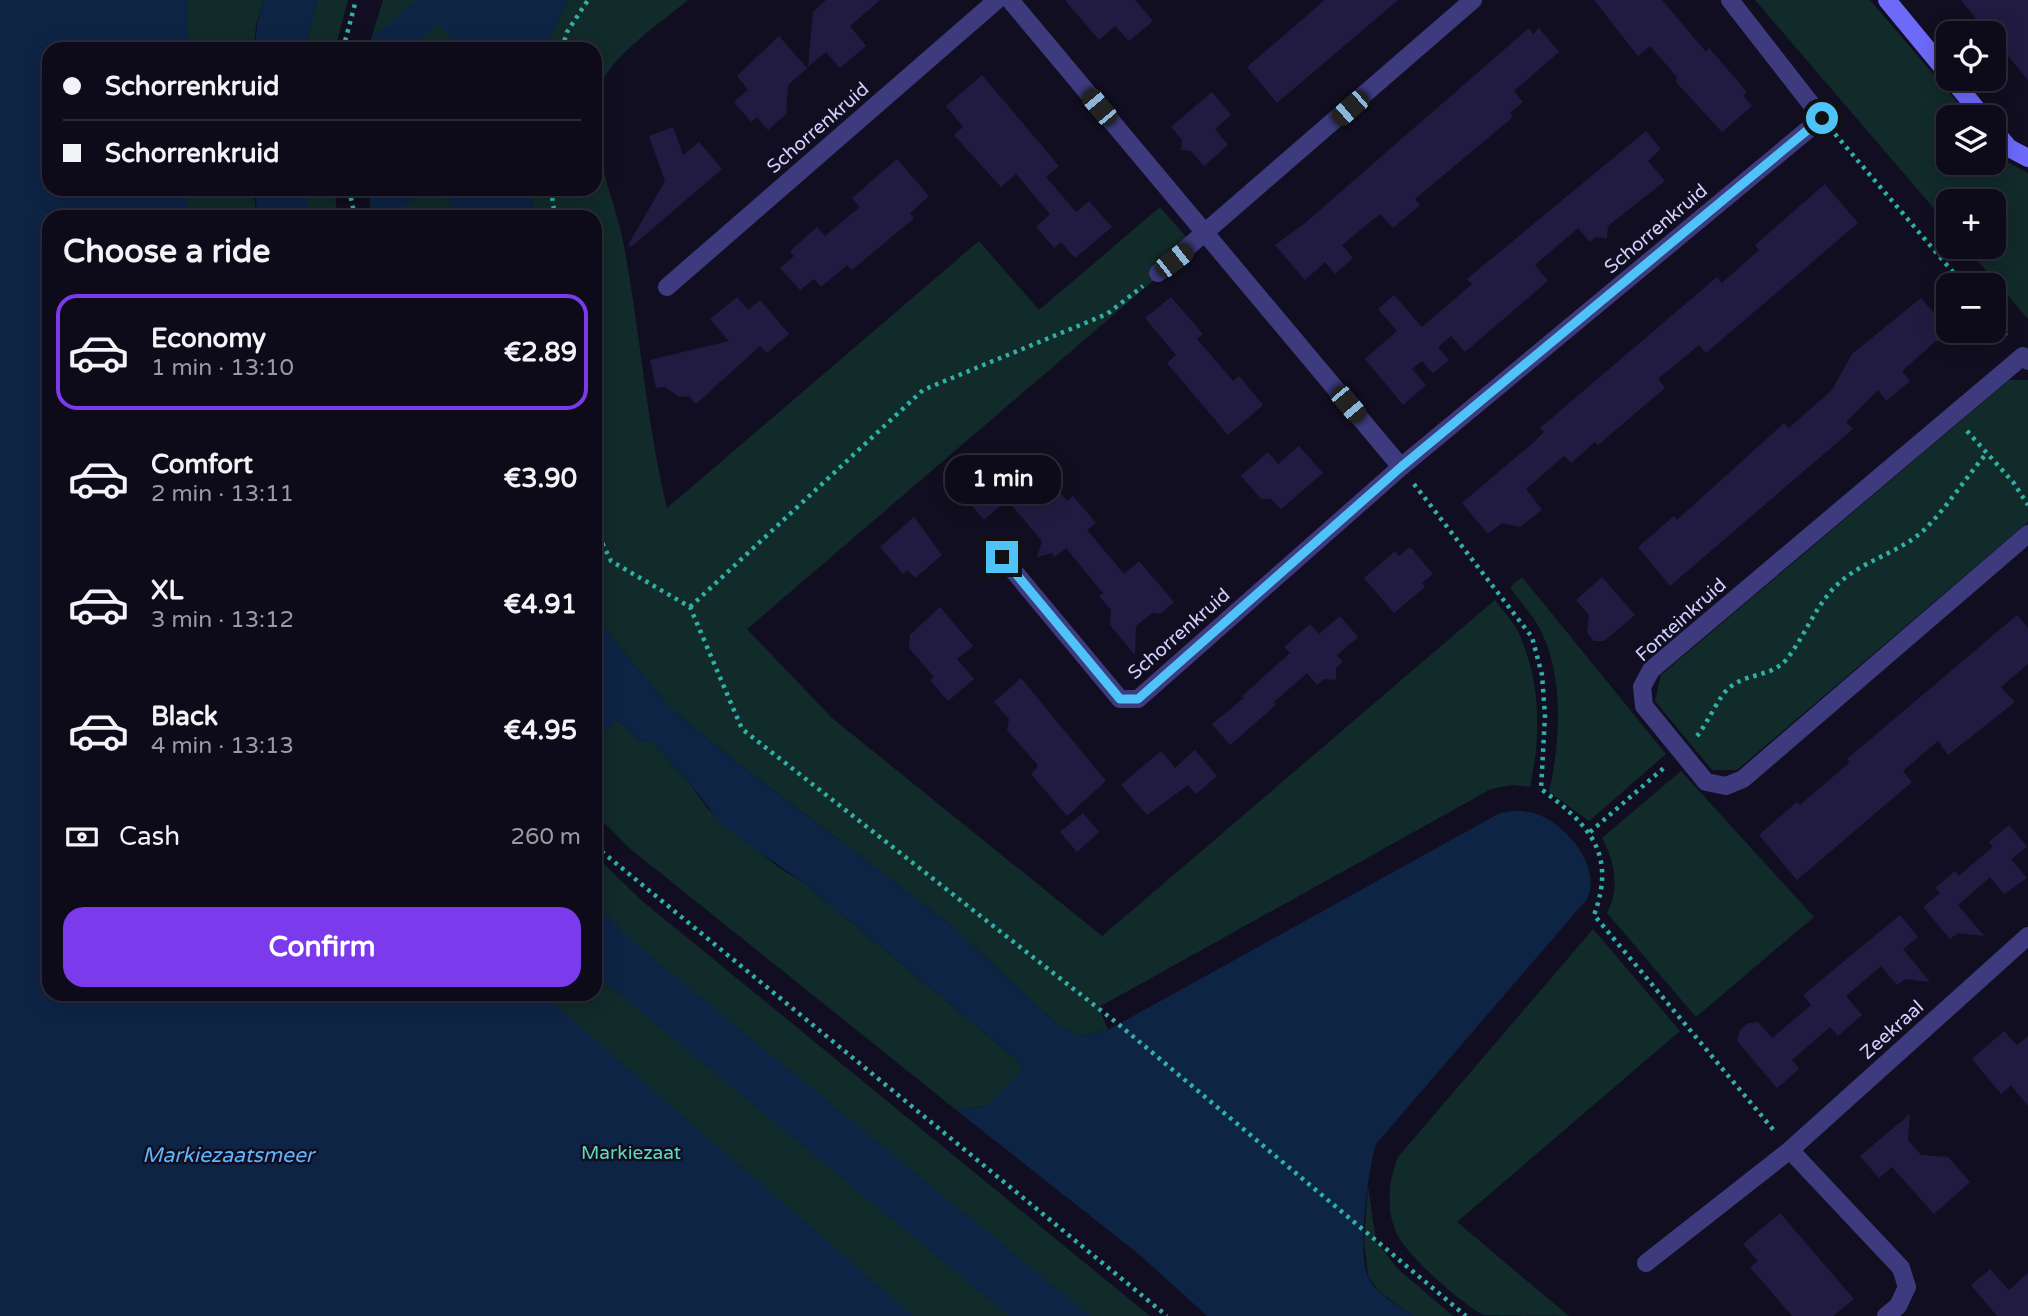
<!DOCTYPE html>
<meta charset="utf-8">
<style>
:root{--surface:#0d0a19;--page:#1b1826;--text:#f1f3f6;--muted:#9a9aa2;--line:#2d2b38;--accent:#7c3aed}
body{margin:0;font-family:"Varela Round",sans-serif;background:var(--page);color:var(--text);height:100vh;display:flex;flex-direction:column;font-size:26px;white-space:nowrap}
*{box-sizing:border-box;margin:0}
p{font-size:23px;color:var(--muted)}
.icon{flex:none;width:38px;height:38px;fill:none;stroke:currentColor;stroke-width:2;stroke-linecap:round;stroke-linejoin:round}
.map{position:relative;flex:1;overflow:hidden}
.drawer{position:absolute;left:42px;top:210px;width:560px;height:791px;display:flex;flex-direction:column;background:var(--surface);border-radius:21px;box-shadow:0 4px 18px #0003,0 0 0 2px var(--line)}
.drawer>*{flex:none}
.top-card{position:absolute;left:42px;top:42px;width:560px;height:154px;border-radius:21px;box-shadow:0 4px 18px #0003,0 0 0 2px var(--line);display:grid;align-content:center;height:154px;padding:0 21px;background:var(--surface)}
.buttons{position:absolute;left:1936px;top:21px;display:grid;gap:14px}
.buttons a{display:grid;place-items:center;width:70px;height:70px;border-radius:14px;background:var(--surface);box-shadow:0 4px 18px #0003,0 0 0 2px var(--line);font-size:35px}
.end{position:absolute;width:32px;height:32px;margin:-16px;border:9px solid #4fc3f7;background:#111;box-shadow:0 0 0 4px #111}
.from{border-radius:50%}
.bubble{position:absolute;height:49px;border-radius:21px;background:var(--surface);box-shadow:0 4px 18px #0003,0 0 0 2px var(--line);font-size:23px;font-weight:800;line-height:49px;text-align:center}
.car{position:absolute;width:21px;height:42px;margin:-21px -10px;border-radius:9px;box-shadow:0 0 5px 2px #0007;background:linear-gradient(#222 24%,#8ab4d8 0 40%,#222 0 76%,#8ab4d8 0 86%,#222 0)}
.top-card b{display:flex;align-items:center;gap:24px;height:66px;font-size:26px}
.top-card b+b{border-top:2px solid var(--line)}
.top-card i{width:18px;height:18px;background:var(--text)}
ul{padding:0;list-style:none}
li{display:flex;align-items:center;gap:21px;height:116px;margin:0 14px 10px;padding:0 7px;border:4px solid transparent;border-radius:21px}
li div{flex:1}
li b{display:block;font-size:26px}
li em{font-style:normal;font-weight:800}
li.current{border-color:var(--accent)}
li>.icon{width:63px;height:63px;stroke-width:1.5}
h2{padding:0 21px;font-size:32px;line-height:84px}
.pay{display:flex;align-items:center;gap:18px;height:77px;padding:0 21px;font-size:26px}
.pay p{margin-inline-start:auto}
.action{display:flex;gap:14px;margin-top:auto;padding:14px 21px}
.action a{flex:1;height:80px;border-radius:21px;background:var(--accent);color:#fff;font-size:28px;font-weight:800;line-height:80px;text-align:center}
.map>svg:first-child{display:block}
.green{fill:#112b2a}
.water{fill:#0e2445}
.building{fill:#221b41}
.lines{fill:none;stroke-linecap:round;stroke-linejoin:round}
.path{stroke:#32afa6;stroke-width:4.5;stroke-dasharray:3.5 5;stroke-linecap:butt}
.street{stroke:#3d3b7e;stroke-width:18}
.secondary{stroke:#6d6afa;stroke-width:18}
.route{stroke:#4fc3f7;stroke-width:9}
.labels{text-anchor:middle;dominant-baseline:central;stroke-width:5;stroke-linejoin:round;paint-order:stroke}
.street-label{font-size:19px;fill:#d4d0fd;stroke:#110e21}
.park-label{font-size:19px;fill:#5edaba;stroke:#110e21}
.water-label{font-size:21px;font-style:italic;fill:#62b4f9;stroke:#110e21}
</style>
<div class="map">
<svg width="2028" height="1316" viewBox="0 0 2028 1316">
<rect width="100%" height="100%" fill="#110e21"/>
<!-- green -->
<g class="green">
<polygon points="0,0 264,0 256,25 254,49 49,49 49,189 253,189 257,217 49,217 49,994 595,994 595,855 641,900 1150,1316 0,1316"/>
<polygon points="317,0 348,0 335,49 305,49"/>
<polygon points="383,0 447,0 465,49 368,49"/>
<path d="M 568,0 L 688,0 C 663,21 612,55 601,85 C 584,135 613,193 623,241 C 640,329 646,421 667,508 L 979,241 L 1039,310 L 1160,207 L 1194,246 L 747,629 L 832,718 L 1102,936 L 1495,600 C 1503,611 1515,623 1520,636 C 1541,683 1541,738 1530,787 L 1512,785 L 1491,789 L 1099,1007 L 1108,1030 L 1080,1036 L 1060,1027 L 950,924 L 761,781 L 671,709 L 602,625 L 595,609 L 595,217 L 535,217 L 530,189 L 595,189 L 595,49 L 544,49 Z"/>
<polygon points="1755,0 1870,0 1970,117 1948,117 1948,163 1993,163 1993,144 2009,163 2028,173 2028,319 1966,247 1993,247 1993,201 1948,201 1948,225"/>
<polygon points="305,189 334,189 338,217 309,217"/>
<polygon points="368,189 457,189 463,217 372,217"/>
<polygon points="2009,380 2028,380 2028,522 1737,770 1712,770 1655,701 1661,675"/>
<path d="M 1522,577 L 1666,754 L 1589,821 L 1549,792 C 1561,740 1565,670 1536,622 C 1528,610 1518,599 1510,587 Z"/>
<polygon points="618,720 639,742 650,740 688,781 708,809 778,867 805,884 1016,1059 1022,1071 987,1106 955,1109 628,847 595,813 595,737"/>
<path d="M 1681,771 L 1814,917 L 1696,1017 L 1607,913 C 1620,889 1615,862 1602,838 Z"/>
<path d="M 1593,929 L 1680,1031 L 1457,1222 L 1569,1316 C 1553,1316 1494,1316 1483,1315 C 1460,1302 1404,1254 1395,1230 C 1386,1207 1389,1179 1398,1157 Z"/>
<polygon points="1368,1186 1376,1241 1397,1268 1453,1316 1413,1316 1379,1291 1368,1276 1364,1241"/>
</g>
<!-- water -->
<g class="water">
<polygon points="0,0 188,0 188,49 49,49 49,189 188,189 188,217 49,217 49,994 543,994 913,1316 0,1316"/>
<polygon points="264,0 317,0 305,49 255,49 257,25"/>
<polygon points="417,0 568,0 544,49 451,49 456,45 439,24 409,49 368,49 371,38"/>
<polygon points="254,189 305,189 309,217 258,217"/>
<polygon points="374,189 427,189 393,217 372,217 369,194"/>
<polygon points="440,189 530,189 535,217 437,217 452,205"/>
<path d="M 595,609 L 602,625 L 671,709 L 761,781 L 950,924 L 1060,1027 L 1080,1036 L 1108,1030 L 1500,813 C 1511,811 1522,810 1533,813 C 1563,820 1603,866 1587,899 L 1376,1144 C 1368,1170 1357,1252 1368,1277 C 1376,1294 1399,1305 1413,1316 L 1207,1316 L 1141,1256 L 955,1109 L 987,1106 L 1022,1071 L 1016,1059 L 805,884 L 724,827 L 688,781 L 650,740 L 639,742 L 618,720 L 595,737 Z"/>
<polygon points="595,904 637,945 1090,1316 1009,1316 612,988 595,972"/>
</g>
<!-- building -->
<g class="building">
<polygon points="826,0 880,0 850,26 866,46 840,68 826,52 808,67 813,12"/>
<polygon points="1065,0 1135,0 1153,21 1129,41 1115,26 1099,40"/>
<polygon points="1325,0 1398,0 1277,103 1247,67"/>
<polygon points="1594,0 1662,0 1706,52 1709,48 1747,92 1743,95 1752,106 1722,132 1676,82 1677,77 1650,46 1638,56"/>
<polygon points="1961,0 2028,0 2028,80 1993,38 1993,33 1985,29"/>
<polygon points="1529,28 1533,34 1539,28 1559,52 1514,91 1523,102 1510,113 1513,117 1415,199 1420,205 1393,228 1380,214 1342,245 1353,258 1335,274 1325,262 1305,280 1275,245 1304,224"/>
<polygon points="779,36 807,68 788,85 786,114 768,130 757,117 751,122 734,102 748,90 737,76"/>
<polygon points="982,75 1059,166 1046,177 1076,212 1089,201 1112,227 1075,258 1061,242 1054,248 1036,227 1050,214 1016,174 1001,187 954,135 963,127 946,106"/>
<polygon points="1212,92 1231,115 1215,129 1228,145 1204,166 1191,151 1181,150 1182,140 1171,127"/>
<polygon points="673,127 683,155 699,142 722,169 631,247 628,245 665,181 649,136"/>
<polygon points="1646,131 1661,149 1648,161 1665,181 1608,226 1607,238 1596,237 1590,242 1578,228 1535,265 1548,281 1465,352 1451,336 1438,347 1449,360 1433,373 1422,361 1412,369 1426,385 1403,405 1365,359 1397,331 1378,309 1394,295 1422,327 1472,284 1467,279"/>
<polygon points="897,159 929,196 910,213 914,218 852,270 847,265 821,287 814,279 800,290 780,268 794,256 790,251 817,227 825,236 860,207 852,198"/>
<polygon points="1825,184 1858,223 1706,353 1699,345 1658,379 1665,388 1598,445 1595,442 1571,463 1564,456 1526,489 1542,510 1520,527 1502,523 1488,534 1462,503 1534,442 1544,432 1540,428 1717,277 1722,283 1759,250 1755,245"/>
<polygon points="737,297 748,310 760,300 789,334 767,353 760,346 696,404 689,396 679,397 665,387 656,388 650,360 729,341 710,319"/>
<polygon points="1171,297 1203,334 1197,339 1233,381 1239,376 1263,405 1228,435 1167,363 1176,355 1145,318"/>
<polygon points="1921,298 1959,341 1936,341 1902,371 1910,381 1886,401 1878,390 1846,422 1853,429 1670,586 1638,547 1674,516 1677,520 1784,423 1789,428 1832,390 1852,354"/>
<polygon points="1299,446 1323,473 1281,509 1271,499 1261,499 1241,476 1268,452 1278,464"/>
<polygon points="1006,454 1028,480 1041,469 1067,501 1073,496 1096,523 1087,530 1124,574 1139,561 1174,602 1160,614 1152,613 1136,626 1135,655 1110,625 1111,610 1099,596 1103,593 1066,548 1055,557 1052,553 1037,557 1042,541 1007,500 984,520 961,493 973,482 968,477 989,459 994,465"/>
<polygon points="914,517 942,555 915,578 908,570 903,574 880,547"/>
<polygon points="1410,547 1433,574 1422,583 1425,587 1394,613 1364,578 1395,551 1399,556"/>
<polygon points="1602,577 1635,615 1604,641 1594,641 1587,632 1589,615 1576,600"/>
<polygon points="940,607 973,646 957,659 974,679 948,701 930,680 934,677 909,648 910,635"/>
<polygon points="2017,615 2028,628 2028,664 2001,687 2015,702 1948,755 1938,741 1903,771 1912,782 1797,880 1759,835 1797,802 1800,805 1850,762 1847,759"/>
<polygon points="1340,616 1358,637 1337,655 1343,662 1336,668 1336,680 1324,679 1317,685 1307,673 1274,702 1276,705 1230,745 1212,724 1245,697 1241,697 1290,653 1284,647 1310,624 1319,634"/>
<polygon points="1021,678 1106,781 1067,816 1031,774 1037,768 1037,764 1007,730 1009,719 994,702"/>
<polygon points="1195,750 1217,776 1196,794 1188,785 1147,815 1121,785 1161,751 1175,768"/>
<polygon points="1083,813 1099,832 1077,852 1060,832"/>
<polygon points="2009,825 2027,847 2011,859 2027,878 2004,894 1990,877 1958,905 1984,936 1958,933 1950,939 1923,907 1940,893 1935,888 1955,871 1959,876 1968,868 1993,847 1989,842"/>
<polygon points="1900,915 1918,937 1903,949 1930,982 1905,979 1897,985 1881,966 1846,996 1862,1015 1838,1036 1830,1027 1792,1060 1799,1069 1777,1088 1737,1041 1740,1030 1748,1023 1758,1022 1772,1038 1811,1005 1803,995"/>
<polygon points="2004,1031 2017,1045 2028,1036 2028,1106 2011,1085 2001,1094 1972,1059"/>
<polygon points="1910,1114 1908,1140 1921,1155 1948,1157 1970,1182 1934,1214 1892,1167 1879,1178 1860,1156"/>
<polygon points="1780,1213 1854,1299 1833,1316 1792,1316 1750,1267 1758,1261 1743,1244"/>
<polygon points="1990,1269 2009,1290 2028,1273 2028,1316 1997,1316 1971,1285"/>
</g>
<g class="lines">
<!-- path -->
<g class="path">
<polyline points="343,49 356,0"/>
<polyline points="562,49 567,32 588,0"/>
<polyline points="1835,134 1964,285"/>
<polyline points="349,189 355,217"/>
<polyline points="551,189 555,217"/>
<polyline points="1993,320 2009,339"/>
<polyline points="1967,431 2013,482 2028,505"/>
<path d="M 1414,484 L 1532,637 L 1542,675 L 1545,716 L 1541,789 C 1589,825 1617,853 1594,915 L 1776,1133"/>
<polyline points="595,528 611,561 690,607 742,729 1117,1023 1466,1316"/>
<polyline points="690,607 923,390 1107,314 1143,286"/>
<path d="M 1697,736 C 1708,723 1718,697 1729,688 C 1746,673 1771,677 1786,660 C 1807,634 1817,599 1845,578 C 1870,558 1903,551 1926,528 C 1948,506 1966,477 1987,453"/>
<polyline points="1590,832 1666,766"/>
<polyline points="595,846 1167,1316"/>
</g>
<!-- street -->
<g class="street">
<polyline points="1010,0 1401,467"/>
<polyline points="1158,273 1473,0"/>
<polyline points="667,287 997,0"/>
<polyline points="2028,361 2023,356 1651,670 1642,687 1644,706 1706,782 1726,786 1743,779 2028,534"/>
<polyline points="1002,557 1120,699 1138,699 1401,467 1822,118 1730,0"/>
<polyline points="1790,1150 1901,1268 1907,1287 1898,1306 1886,1316"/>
<polyline points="1646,1263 1790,1150 2028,936"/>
</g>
<!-- secondary -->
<g class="secondary">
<polyline points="1887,0 1948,74"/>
<polyline points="1952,79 1983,117"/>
<polyline points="1993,129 2009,148 2028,158"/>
</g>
</g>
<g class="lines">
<!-- route -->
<polyline class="route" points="1002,557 1120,699 1138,699 1401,467 1822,118"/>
</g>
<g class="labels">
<!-- street labels -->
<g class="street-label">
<text transform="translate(818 128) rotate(-41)">Schorrenkruid</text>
<text transform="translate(1656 229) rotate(-40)">Schorrenkruid</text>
<text transform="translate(1681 620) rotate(-42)">Fonteinkruid</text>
<text transform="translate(1179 634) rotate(-41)">Schorrenkruid</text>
<text transform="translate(1892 1030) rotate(-42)">Zeekraal</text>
</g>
<!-- park labels -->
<g class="park-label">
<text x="631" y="1153">Markiezaat</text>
</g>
<!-- water labels -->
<g class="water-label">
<text x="228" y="1155">Markiezaatsmeer</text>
</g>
</g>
</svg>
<div class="buttons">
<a><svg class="icon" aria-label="locate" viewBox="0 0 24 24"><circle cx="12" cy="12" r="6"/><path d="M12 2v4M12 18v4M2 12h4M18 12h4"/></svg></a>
<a><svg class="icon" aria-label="layers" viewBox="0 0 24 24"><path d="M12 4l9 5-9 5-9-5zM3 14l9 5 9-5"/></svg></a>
<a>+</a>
<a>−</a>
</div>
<i class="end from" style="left:1822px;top:118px"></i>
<i class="end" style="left:1002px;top:557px"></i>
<div class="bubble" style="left:945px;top:455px;width:116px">1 min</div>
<i class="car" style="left:1099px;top:107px;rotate:320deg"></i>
<i class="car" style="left:1350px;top:108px;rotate:229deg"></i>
<i class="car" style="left:1174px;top:260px;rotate:52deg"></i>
<i class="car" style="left:1348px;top:404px;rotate:140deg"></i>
<div class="top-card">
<b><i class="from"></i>Schorrenkruid</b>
<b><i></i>Schorrenkruid</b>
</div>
<section class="drawer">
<h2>Choose a ride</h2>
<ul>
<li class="current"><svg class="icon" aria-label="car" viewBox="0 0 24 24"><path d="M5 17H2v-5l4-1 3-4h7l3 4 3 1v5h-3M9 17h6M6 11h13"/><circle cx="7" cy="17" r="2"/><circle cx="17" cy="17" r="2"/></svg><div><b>Economy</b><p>1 min · 13:10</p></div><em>€2.89</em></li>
<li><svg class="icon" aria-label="car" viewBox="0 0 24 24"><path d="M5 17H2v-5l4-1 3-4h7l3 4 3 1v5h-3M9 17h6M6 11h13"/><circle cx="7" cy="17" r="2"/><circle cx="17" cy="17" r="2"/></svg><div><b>Comfort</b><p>2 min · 13:11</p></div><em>€3.90</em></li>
<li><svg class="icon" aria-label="car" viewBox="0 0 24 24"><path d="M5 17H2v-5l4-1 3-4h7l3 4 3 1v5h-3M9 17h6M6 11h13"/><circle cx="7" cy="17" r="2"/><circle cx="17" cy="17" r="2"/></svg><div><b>XL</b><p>3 min · 13:12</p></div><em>€4.91</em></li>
<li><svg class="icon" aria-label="car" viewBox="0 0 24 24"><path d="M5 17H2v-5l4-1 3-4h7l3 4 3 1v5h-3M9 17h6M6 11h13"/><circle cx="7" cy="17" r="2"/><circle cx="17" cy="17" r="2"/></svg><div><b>Black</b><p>4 min · 13:13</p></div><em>€4.95</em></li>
</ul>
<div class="pay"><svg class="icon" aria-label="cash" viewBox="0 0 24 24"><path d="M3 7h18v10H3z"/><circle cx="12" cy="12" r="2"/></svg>Cash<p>260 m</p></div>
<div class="action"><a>Confirm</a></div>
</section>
</div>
